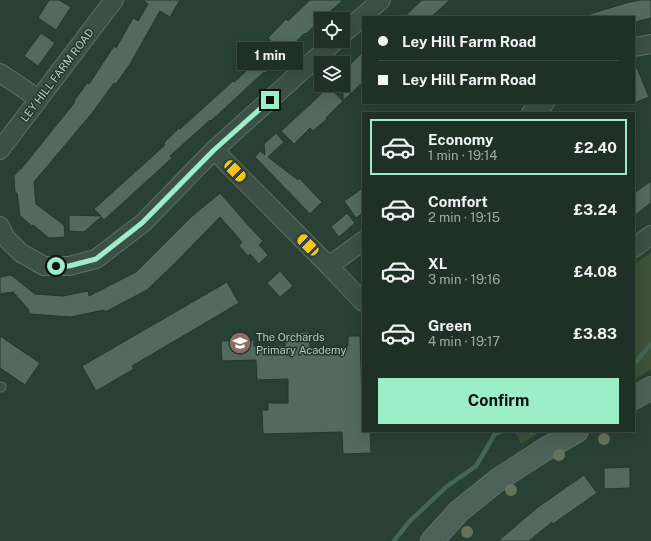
<!DOCTYPE html>
<meta charset="utf-8">
<style>
:root{--surface:#1f3027;--page:#2c3c33;--text:#f1f3f6;--muted:#a1a9a7;--line:#3c4b44;--accent:#9beec6}
body{margin:0;font-family:"Public Sans",sans-serif;background:var(--page);color:var(--text);height:100vh;display:flex;flex-direction:column;font-size:15px;white-space:nowrap}
*{box-sizing:border-box;margin:0}
p{font-size:13px;color:var(--muted)}
.icon{flex:none;width:22px;height:22px;fill:none;stroke:currentColor;stroke-width:2;stroke-linecap:round;stroke-linejoin:round}
.map{position:relative;flex:1;overflow:hidden}
.side{position:absolute;left:362px;top:112px;width:273px;height:320px;display:flex;flex-direction:column;background:var(--surface);border-radius:0px;box-shadow:0 4px 16px #0002,0 0 0 1px var(--line)}
.side>*{flex:none}
.top-card{position:absolute;left:362px;top:16px;width:273px;height:88px;border-radius:0px;box-shadow:0 4px 16px #0002,0 0 0 1px var(--line);display:grid;align-content:center;height:88px;padding:0 16px;background:var(--surface)}
.buttons{position:absolute;left:314px;top:12px;display:grid;gap:8px}
.buttons a{display:grid;place-items:center;width:36px;height:36px;border-radius:0px;background:var(--surface);box-shadow:0 4px 16px #0002,0 0 0 1px var(--line);font-size:20px}
.end{position:absolute;width:18px;height:18px;margin:-9px;border:5px solid #9beec6;background:#111;box-shadow:0 0 0 2px #111}
.from{border-radius:50%}
.bubble{position:absolute;height:28px;border-radius:0px;background:var(--surface);box-shadow:0 4px 16px #0002,0 0 0 1px var(--line);font-size:13px;font-weight:700;line-height:28px;text-align:center}
.car{position:absolute;width:12px;height:24px;margin:-12px -6px;border-radius:5px;box-shadow:0 0 3px 1px #0007;background:linear-gradient(#f5c518 24%,#345 0 40%,#f5c518 0 76%,#345 0 86%,#f5c518 0)}
.top-card b{display:flex;align-items:center;gap:14px;height:38px;font-size:15px}
.top-card b+b{border-top:1px solid var(--line)}
.top-card i{width:10px;height:10px;background:var(--text)}
ul{padding:7px 0 0;list-style:none}
li{display:flex;align-items:center;gap:12px;height:56px;margin:0 8px 6px;padding:0 8px;border:2px solid transparent;border-radius:0px}
li div{flex:1}
li b{display:block;font-size:15px}
li em{font-style:normal;font-weight:700}
li.active{border-color:var(--accent)}
li>.icon{width:36px;height:36px;stroke-width:1.5}
.cta{display:flex;gap:8px;margin-top:auto;padding:8px 16px}
.cta a{flex:1;height:46px;border-radius:0px;background:var(--accent);color:#111;font-size:16px;font-weight:700;line-height:46px;text-align:center}
.map>svg:first-child{display:block}
.green{fill:#3e5139}
.lines{fill:none;stroke-linecap:round;stroke-linejoin:round}
.stream{stroke:#426755;stroke-width:4.5}
.building{fill:#536a5e;stroke:#24372d}
.lane-casing{stroke:#5e7067;stroke-width:11}
.street-casing{stroke:#5e7067;stroke-width:20}
.secondary-casing{stroke:#5e7067;stroke-width:24}
.path{stroke:#5a6d5c;stroke-width:2.5;stroke-dasharray:3 3;stroke-linecap:butt}
.lane{stroke:#3d5046;stroke-width:9}
.street{stroke:#3d5046;stroke-width:18}
.secondary{stroke:#4c6258;stroke-width:22}
.tree{fill:#66735b}
.route{stroke:#9beec6;stroke-width:5}
.labels{text-anchor:middle;dominant-baseline:central;stroke-width:3;stroke-linejoin:round;paint-order:stroke}
.street-label{font-size:11px;fill:#bacac2;stroke:#22352b}
.poi-label{font-size:11px;fill:#bacac2;stroke:#22352b;text-anchor:start}
</style>
<div class="map">
<svg width="651" height="541" viewBox="0 0 651 541">
<rect width="100%" height="100%" fill="#294034"/>
<!-- green -->
<g class="green">
<polygon points="651,252 651,370 634,379 634,265"/>
<polygon points="515,431 541,431 521,444"/>
</g>
<g class="lines">
<!-- stream -->
<g class="stream">
<polyline points="634,364 651,344"/>
<polyline points="394,541 409,522 446,487 476,466 495,434 503,431"/>
</g>
</g>
<!-- building -->
<g class="building">
<polygon points="49,0 59,0 71,7 56,30 38,18"/>
<polygon points="142,0 180,0 170,17 160,11 130,64 116,84 114,83 93,112 34,182 36,204 64,225 65,237 49,238 33,225 32,226 20,216 17,193 15,193 14,176 21,168 21,169 75,102 74,101 87,83 89,84 114,46 116,48 133,18 138,21 148,4"/>
<polygon points="310,0 343,0 322,19 321,19 321,20 306,34 305,33 279,58 281,60 265,73 264,72 211,121 210,120 170,156 172,158 104,220 101,217 84,232 69,231 69,215 101,216 94,209 165,145 164,143 179,128 180,129 233,81 234,82 275,45 268,38 286,19 288,21"/>
<polygon points="422,0 450,0 431,17 404,17"/>
<polygon points="640,0 651,0 651,18 635,22 634,17 591,17 590,14 626,3"/>
<polygon points="41,33 55,43 38,66 24,56"/>
<polygon points="363,52 363,82 343,101 343,71"/>
<polygon points="634,61 649,97 634,103"/>
<polygon points="328,86 343,101 326,118 327,119 313,131 310,128 294,144 281,131 315,100"/>
<polygon points="276,133 284,142 268,157 298,180 299,178 322,202 310,214 255,157 260,151 265,155 264,144"/>
<polygon points="651,181 651,203 634,216 634,193"/>
<polygon points="363,188 363,213 356,218 344,201"/>
<polygon points="220,193 248,225 263,241 259,245 268,255 259,264 250,254 248,256 239,246 242,242 220,217 175,263 147,290 105,312 104,310 71,317 29,314 29,310 13,292 0,294 0,277 11,275 35,294 63,296 88,291 89,296 136,272 191,217"/>
<polygon points="347,213 355,223 339,237 331,227"/>
<polygon points="280,271 293,286 280,297 267,283"/>
<polygon points="227,282 239,303 132,366 134,369 96,391 82,366"/>
<polygon points="309,332 310,348 348,346 348,336 360,336 362,402 363,402 363,431 370,431 371,453 343,454 342,432 263,434 262,410 268,410 268,403 288,403 288,379 257,380 256,360 222,361 221,341 254,340 254,346 285,346 285,333"/>
<polygon points="0,336 40,363 25,385 0,368"/>
<polygon points="630,467 630,488 604,489 604,468"/>
<polygon points="584,475 597,493 553,524 552,522 529,541 498,541 538,507"/>
</g>
<g class="lines">
<!-- lane casing -->
<g class="lane-casing">
<polyline id="lane" points="0,387 1,387"/>
</g>
<!-- street casing -->
<g class="street-casing">
<g id="street">
<polyline points="343,34 381,0"/>
<polyline points="634,47 651,44"/>
<polyline points="0,73 39,99"/>
<polyline points="531,113 545,103"/>
<polyline points="0,150 114,0"/>
<polyline points="214,150 329,266 363,302"/>
<polyline points="0,226 5,237 21,253 44,266 69,266 96,259 143,223 214,150 335,41"/>
<polyline points="634,248 651,235"/>
<polyline points="329,266 363,241"/>
</g>
</g>
<!-- secondary casing -->
<g class="secondary-casing">
<g id="secondary">
<polyline points="634,398 651,388"/>
<polyline points="432,541 459,511 499,479 544,450 577,431"/>
</g>
</g>
<!-- path -->
<polyline class="path" points="530,431 533,436"/>
<!-- lane -->
<use href="#lane" class="lane"/>
<!-- street -->
<use href="#street" class="street"/>
<!-- secondary -->
<use href="#secondary" class="secondary"/>
</g>
<!-- trees -->
<g class="tree">
<circle cx="604" cy="439" r="6"/>
<circle cx="559" cy="455" r="6"/>
<circle cx="511" cy="490" r="6"/>
<circle cx="467" cy="532" r="6"/>
</g>
<g class="lines">
<!-- route -->
<polyline class="route" points="56,266 69,266 96,259 142,223 214,150 270,100"/>
</g>
<!-- icons -->
<defs>
<g id="school-disc" transform="scale(1.15)"><circle r="9.5" fill="#8d6e63" stroke="#22352b"/><path d="M0-5L7-2L0 1L-7-2ZM-4 1L0 2.5L4 1V4Q0 6-4 4Z" fill="#fff"/></g>
</defs>
<g fill-rule="evenodd">
<use href="#school-disc" x="240" y="343"/>
</g>
<g class="labels">
<!-- street labels -->
<g class="street-label">
<text transform="translate(57 75) rotate(-53)">LEY HILL FARM ROAD</text>
</g>
<!-- poi labels -->
<g class="poi-label">
<text x="256" y="337">The Orchards<tspan x="256" dy="13">Primary Academy</tspan></text>
</g>
</g>
</svg>
<div class="buttons">
<a><svg class="icon" aria-label="locate" viewBox="0 0 24 24"><circle cx="12" cy="12" r="6"/><path d="M12 2v4M12 18v4M2 12h4M18 12h4"/></svg></a>
<a><svg class="icon" aria-label="layers" viewBox="0 0 24 24"><path d="M12 4l9 5-9 5-9-5zM3 14l9 5 9-5"/></svg></a>
</div>
<i class="end from" style="left:56px;top:266px"></i>
<i class="end" style="left:270px;top:100px"></i>
<div class="bubble" style="left:237px;top:42px;width:66px">1 min</div>
<i class="car" style="left:235px;top:171px;rotate:135deg"></i>
<i class="car" style="left:308px;top:245px;rotate:315deg"></i>
<div class="top-card">
<b><i class="from"></i>Ley Hill Farm Road</b>
<b><i></i>Ley Hill Farm Road</b>
</div>
<section class="side">
<ul>
<li class="active"><svg class="icon" aria-label="car" viewBox="0 0 24 24"><path d="M5 17H2v-5l4-1 3-4h7l3 4 3 1v5h-3M9 17h6M6 11h13"/><circle cx="7" cy="17" r="2"/><circle cx="17" cy="17" r="2"/></svg><div><b>Economy</b><p>1 min · 19:14</p></div><em>£2.40</em></li>
<li><svg class="icon" aria-label="car" viewBox="0 0 24 24"><path d="M5 17H2v-5l4-1 3-4h7l3 4 3 1v5h-3M9 17h6M6 11h13"/><circle cx="7" cy="17" r="2"/><circle cx="17" cy="17" r="2"/></svg><div><b>Comfort</b><p>2 min · 19:15</p></div><em>£3.24</em></li>
<li><svg class="icon" aria-label="car" viewBox="0 0 24 24"><path d="M5 17H2v-5l4-1 3-4h7l3 4 3 1v5h-3M9 17h6M6 11h13"/><circle cx="7" cy="17" r="2"/><circle cx="17" cy="17" r="2"/></svg><div><b>XL</b><p>3 min · 19:16</p></div><em>£4.08</em></li>
<li><svg class="icon" aria-label="car" viewBox="0 0 24 24"><path d="M5 17H2v-5l4-1 3-4h7l3 4 3 1v5h-3M9 17h6M6 11h13"/><circle cx="7" cy="17" r="2"/><circle cx="17" cy="17" r="2"/></svg><div><b>Green</b><p>4 min · 19:17</p></div><em>£3.83</em></li>
</ul>
<div class="cta"><a>Confirm</a></div>
</section>
</div>
